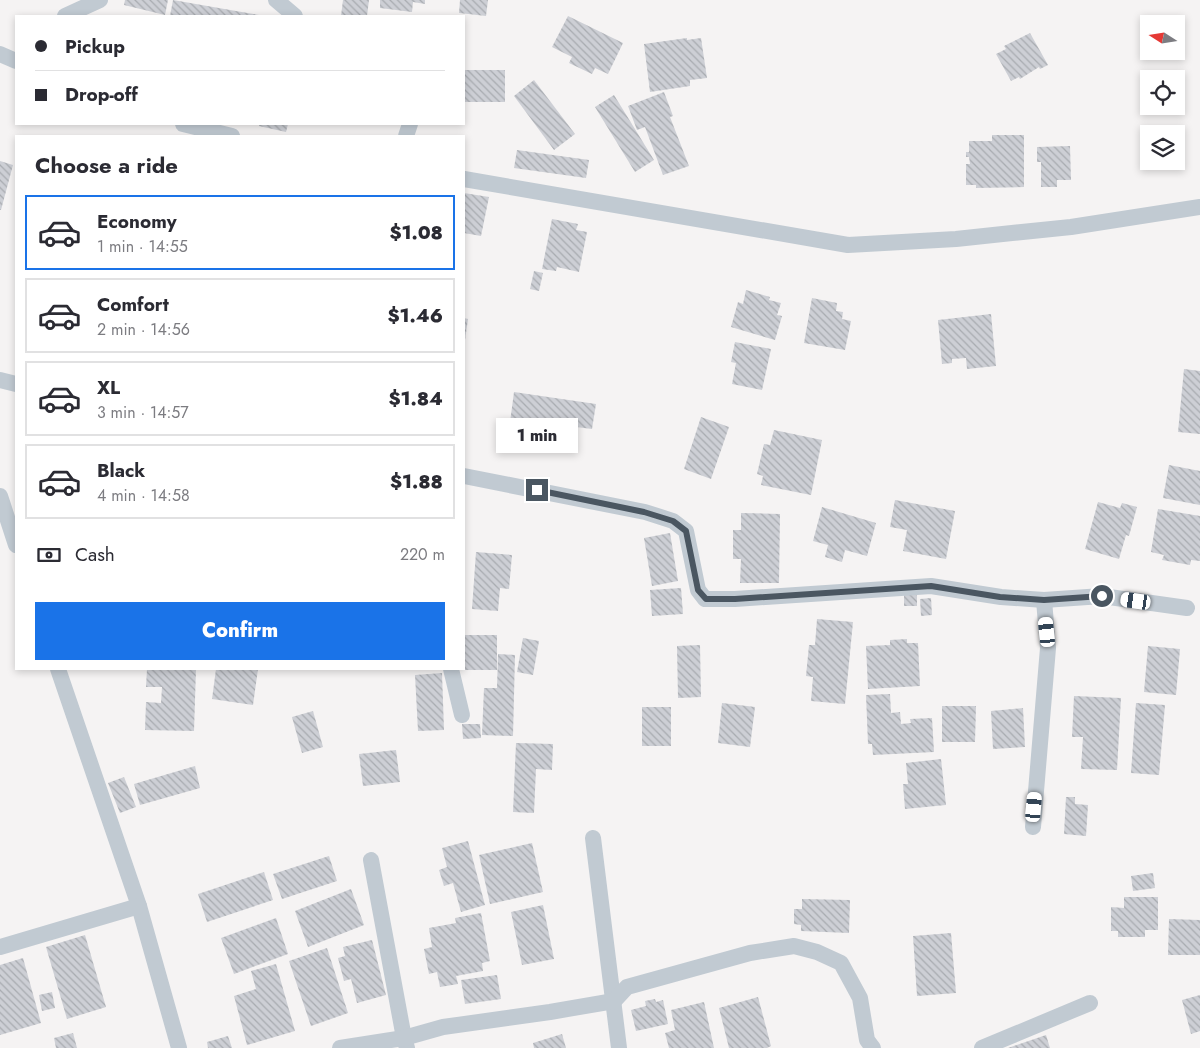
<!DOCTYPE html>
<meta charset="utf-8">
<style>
:root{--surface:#fff;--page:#f7f7f7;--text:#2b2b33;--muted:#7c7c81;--line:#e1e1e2;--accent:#1a73e8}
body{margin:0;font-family:Jost,sans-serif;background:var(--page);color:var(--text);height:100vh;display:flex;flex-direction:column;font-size:19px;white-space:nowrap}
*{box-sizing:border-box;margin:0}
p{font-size:16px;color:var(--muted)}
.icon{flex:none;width:28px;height:28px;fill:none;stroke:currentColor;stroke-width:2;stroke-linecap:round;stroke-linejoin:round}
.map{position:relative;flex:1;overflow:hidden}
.sheet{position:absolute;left:15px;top:135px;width:450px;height:535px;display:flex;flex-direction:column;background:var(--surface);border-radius:0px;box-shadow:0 2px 8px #0003}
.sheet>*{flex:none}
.top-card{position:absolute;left:15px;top:15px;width:450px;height:110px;border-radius:0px;box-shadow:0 2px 8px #0003;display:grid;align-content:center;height:110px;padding:0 20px;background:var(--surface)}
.needle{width:32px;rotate:282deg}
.controls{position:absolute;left:1140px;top:15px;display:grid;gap:10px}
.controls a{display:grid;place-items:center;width:45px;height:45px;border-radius:0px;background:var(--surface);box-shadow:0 2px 8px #0003;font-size:25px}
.end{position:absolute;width:22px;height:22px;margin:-11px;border:6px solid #4a5661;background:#fff;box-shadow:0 0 0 2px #fff}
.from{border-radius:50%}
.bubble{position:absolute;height:35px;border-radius:0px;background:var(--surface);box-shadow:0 2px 8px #0003;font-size:16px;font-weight:800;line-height:35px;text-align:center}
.car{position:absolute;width:15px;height:30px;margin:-15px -8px;border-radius:6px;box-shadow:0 0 4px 1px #0007;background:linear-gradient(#fff 24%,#345 0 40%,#fff 0 76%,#345 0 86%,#fff 0)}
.top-card b{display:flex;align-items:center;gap:18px;height:48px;font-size:19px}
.top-card b+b{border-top:1px solid var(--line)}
.top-card i{width:12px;height:12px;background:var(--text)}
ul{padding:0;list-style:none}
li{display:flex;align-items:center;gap:15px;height:75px;margin:0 10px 8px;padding:0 10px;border:2px solid var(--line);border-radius:0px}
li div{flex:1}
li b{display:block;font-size:19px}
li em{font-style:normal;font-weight:800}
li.active{border-color:var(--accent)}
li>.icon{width:45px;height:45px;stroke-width:1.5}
h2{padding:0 20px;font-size:22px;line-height:60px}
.pay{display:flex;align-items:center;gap:12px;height:55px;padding:0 20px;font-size:19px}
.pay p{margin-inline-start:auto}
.cta{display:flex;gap:10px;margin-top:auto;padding:10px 20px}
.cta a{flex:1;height:58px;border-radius:0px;background:var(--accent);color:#fff;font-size:20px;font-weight:800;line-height:58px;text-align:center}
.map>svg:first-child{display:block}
.building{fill:url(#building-back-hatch)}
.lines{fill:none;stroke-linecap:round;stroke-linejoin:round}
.minor{stroke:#c1cad2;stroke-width:16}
.route{stroke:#4a5661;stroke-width:6}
</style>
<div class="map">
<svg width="1200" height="1048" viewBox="0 0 1200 1048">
<defs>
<pattern id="building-back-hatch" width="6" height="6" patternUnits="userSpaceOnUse" patternTransform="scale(1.25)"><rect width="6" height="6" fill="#cdcfd5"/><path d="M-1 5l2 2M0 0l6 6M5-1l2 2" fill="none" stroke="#a8abb0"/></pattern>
</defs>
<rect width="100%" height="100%" fill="#f5f3f3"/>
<!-- building -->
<g class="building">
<polygon points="125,0 168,0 165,15 124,5"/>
<polygon points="173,0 259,15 259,16 170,16"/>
<polygon points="343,0 369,0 367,16 341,16"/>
<polygon points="380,0 425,0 425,4 413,2 412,12 380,8"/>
<polygon points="460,0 488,0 486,16 459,13"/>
<polygon points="568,16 623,43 608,74 595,68 592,74 569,63 572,57 552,47"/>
<polygon points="1030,33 1048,65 1040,69 1039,67 1020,79 1019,77 1011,81 996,54 1006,49 1004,46"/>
<polygon points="687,38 687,40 701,38 707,78 690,80 690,86 650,92 644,44"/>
<rect x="464" y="70" width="41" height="32"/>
<polygon points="534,80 575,134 554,150 514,96"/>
<polygon points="664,92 673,116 670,117 689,166 663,175 645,127 637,130 628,106"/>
<polygon points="614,95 654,160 635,172 595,107"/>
<polygon points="259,124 288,124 286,132 259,126"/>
<polygon points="992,135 1024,135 1024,187 976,188 976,185 966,185 966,164 970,164 969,157 966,157 966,152 969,152 969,141 992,141"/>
<polygon points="1070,146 1071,180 1057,180 1057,187 1041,187 1041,162 1037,162 1037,147"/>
<polygon points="517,150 589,160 586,178 514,168"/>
<polygon points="0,161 13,165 1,210 0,210"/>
<polygon points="464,193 489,197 481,236 464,233"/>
<polygon points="552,219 578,224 576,230 587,232 579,272 557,267 556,271 542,269"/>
<polygon points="534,271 543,273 539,291 530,289"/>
<polygon points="746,290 770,297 769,300 781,303 777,315 782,316 775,340 731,327 738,302 743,304"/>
<polygon points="812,298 837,303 836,311 843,312 842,319 851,321 845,350 804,343"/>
<polygon points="991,314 996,366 967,369 966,358 952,359 952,363 942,364 938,320"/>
<polygon points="464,318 468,319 465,340 464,340"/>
<polygon points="735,342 771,349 762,390 732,384 736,363 731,362"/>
<polygon points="1184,369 1200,371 1200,434 1178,432"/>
<polygon points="514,392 596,404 592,429 560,425 559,435 545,433 544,441 521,438 522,432 509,430"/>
<polygon points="701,417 729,427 711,479 684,469"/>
<polygon points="774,430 822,440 811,495 761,485 763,476 757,474 764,444 770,445"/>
<polygon points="1169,465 1200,471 1200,505 1163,498"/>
<polygon points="895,500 955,511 946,559 903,551 907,530 890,527"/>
<polygon points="1098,502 1120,508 1122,503 1137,507 1129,536 1126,535 1119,559 1085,549"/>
<polygon points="822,507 876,523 867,556 845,550 842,562 825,557 828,545 813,541"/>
<polygon points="1158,509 1200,516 1200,561 1191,560 1190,565 1162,560 1164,555 1151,552"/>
<polygon points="741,513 780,514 779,583 740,583 741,559 733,559 733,530 741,530"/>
<polygon points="670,533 678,581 652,586 644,538"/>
<polygon points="476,552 512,555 509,589 500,588 498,611 472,609"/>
<polygon points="681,588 683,614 652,616 650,590"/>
<polygon points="904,592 917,593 917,606 904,606"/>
<polygon points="931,598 932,615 921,616 920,599"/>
<polygon points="817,619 853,622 845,704 811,701 813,677 806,676 809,645 815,645"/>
<rect x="464" y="635" width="33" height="35"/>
<polygon points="523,638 539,641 533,675 517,672"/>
<polygon points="907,639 907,643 918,643 920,686 868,689 866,646 890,645 890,640"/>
<polygon points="700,645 701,697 678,698 677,646"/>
<polygon points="1148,646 1180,649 1176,695 1144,692"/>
<polygon points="498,654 515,655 513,736 482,735 484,688 497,688"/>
<polygon points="147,669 196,669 194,731 145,730 146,702 161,703 162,687 146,687"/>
<polygon points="216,669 258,669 253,705 212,699"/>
<polygon points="442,673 444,730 418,731 415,675"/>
<polygon points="890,694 891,713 900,712 901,724 911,723 910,719 932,718 934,752 873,755 872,744 868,744 866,695"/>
<polygon points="1074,696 1121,698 1117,770 1081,769 1083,737 1072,737"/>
<polygon points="722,703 755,707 750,747 718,743"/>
<polygon points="1136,703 1165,705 1159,775 1131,773"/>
<polygon points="942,706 976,706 975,742 942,742"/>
<rect x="642" y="707" width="29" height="39"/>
<polygon points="1023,708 1025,747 993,749 991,711"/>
<polygon points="313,711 323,747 302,753 292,717"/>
<polygon points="462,724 480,724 481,738 463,739"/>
<polygon points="516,743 553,744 552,770 536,769 534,813 513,812"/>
<polygon points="396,750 400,782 363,786 359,754"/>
<polygon points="941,759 946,805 905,809 903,784 908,784 906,763"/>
<polygon points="195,766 200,788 140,805 134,784"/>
<polygon points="124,777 136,807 120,813 108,783"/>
<polygon points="1066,797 1075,797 1075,804 1088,805 1086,836 1064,834"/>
<polygon points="468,841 485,905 461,912 453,883 444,886 439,870 447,867 442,848"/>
<polygon points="532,843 543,892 490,904 479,855"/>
<polygon points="329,856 337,881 282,899 273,874"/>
<polygon points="264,872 273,900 207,922 198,894"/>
<polygon points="1153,873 1155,888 1133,891 1131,876"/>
<polygon points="351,889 364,925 308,947 295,911"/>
<polygon points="1124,897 1158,897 1158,930 1145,930 1145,937 1118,937 1118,931 1111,931 1111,907 1124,908"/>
<polygon points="802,899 850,900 849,933 801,931 801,925 794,924 794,909 802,909"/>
<polygon points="543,905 554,959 522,965 511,912"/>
<polygon points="481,913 490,961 482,963 483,971 456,976 458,984 440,987 437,972 429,974 424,949 432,947 429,928 456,923 455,918"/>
<polygon points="276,918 288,954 234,974 221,938"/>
<polygon points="1169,919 1200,920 1200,955 1168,955"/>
<polygon points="951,933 956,993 917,996 913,936"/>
<polygon points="85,935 106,1007 67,1019 46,947"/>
<polygon points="372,940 386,995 357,1003 351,979 344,981 338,958 345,956 343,947"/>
<polygon points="327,948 348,1013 311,1026 289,961"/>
<polygon points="23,958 41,1023 0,1035 0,965"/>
<polygon points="276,964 295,1031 247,1045 234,996 256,989 251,971"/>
<polygon points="497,975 501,999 465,1004 461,980"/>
<polygon points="52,992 55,1008 42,1011 39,995"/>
<polygon points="1200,995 1200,1031 1191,1034 1182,1000"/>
<polygon points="758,997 771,1046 767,1048 729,1048 719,1008"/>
<polygon points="655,999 656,1002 663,1000 668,1024 636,1031 631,1010 646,1006 645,1001"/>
<polygon points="704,1002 714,1048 669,1048 665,1033 675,1030 671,1010"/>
<polygon points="73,1033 77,1048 56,1048 54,1038"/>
<polygon points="562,1034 566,1048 534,1048 533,1043"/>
<polygon points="1046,1035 1050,1048 1008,1048"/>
<polygon points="228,1036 232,1048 208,1048 207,1042"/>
</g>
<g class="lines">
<!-- minor -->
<g class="minor">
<polyline points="276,0 295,16"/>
<polyline points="65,16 100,0"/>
<polyline points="0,54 16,61"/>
<polyline points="183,124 232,136"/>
<polyline points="406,136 410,124"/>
<polyline points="464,179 848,245 956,239 1012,233 1071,227 1200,207"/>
<polyline points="0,380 16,384"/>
<polyline points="464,476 645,512 673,521 686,531 698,590 705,599 735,599 931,586 1001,597 1044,600 1102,596 1187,608"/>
<polyline points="0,496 16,545"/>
<polyline points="58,669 139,906 179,1048"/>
<polyline points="451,669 462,715"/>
<polyline points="1033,827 1048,648 1044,600"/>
<polyline points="593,838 619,1048"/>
<polyline points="371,860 404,1038 407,1048"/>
<polyline points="0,947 139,906"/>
<polyline points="340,1048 404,1038 443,1027 550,1012 614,1001 627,987 750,953 794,946 817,952 841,963 860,998 867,1040 873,1048"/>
<polyline points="982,1048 1090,1003"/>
</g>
</g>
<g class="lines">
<!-- route -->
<polyline class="route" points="537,490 644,512 673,521 686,531 698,590 706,599 735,599 931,586 1000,597 1044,600 1102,596"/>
</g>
</svg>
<div class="controls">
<a><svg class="needle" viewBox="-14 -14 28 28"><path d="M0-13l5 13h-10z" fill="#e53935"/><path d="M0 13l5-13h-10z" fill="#7c7c81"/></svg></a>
<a><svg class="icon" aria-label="locate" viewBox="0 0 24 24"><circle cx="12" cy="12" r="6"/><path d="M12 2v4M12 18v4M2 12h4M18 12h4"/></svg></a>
<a><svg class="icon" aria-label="layers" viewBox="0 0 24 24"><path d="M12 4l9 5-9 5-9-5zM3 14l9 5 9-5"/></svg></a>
</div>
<i class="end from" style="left:1102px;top:596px"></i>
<i class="end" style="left:537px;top:490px"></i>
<div class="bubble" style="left:496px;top:418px;width:82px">1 min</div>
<i class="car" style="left:1136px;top:601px;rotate:278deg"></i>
<i class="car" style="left:1047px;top:632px;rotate:354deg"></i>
<i class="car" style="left:1034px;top:807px;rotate:5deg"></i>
<div class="top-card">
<b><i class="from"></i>Pickup</b>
<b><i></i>Drop-off</b>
</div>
<section class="sheet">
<h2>Choose a ride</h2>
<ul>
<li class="active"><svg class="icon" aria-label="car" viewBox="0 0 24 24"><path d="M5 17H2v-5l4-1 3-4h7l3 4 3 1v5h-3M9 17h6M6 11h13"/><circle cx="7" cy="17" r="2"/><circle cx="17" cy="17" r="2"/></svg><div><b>Economy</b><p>1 min · 14:55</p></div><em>$1.08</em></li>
<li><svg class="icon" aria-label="car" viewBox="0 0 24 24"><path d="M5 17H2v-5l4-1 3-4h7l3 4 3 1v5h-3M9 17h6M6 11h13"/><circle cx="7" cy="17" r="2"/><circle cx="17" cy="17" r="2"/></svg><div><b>Comfort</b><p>2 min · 14:56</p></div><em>$1.46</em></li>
<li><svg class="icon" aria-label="car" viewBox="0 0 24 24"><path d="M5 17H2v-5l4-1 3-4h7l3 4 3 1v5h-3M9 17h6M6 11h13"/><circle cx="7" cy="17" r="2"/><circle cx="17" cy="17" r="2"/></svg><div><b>XL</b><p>3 min · 14:57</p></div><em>$1.84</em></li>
<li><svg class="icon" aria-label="car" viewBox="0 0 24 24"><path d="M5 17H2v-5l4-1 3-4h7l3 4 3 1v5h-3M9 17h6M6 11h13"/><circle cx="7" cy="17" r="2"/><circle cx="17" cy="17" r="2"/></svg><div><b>Black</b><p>4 min · 14:58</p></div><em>$1.88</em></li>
</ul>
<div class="pay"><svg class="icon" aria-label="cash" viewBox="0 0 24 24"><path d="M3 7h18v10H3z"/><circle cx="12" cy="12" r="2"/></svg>Cash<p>220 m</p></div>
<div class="cta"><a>Confirm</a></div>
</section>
</div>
